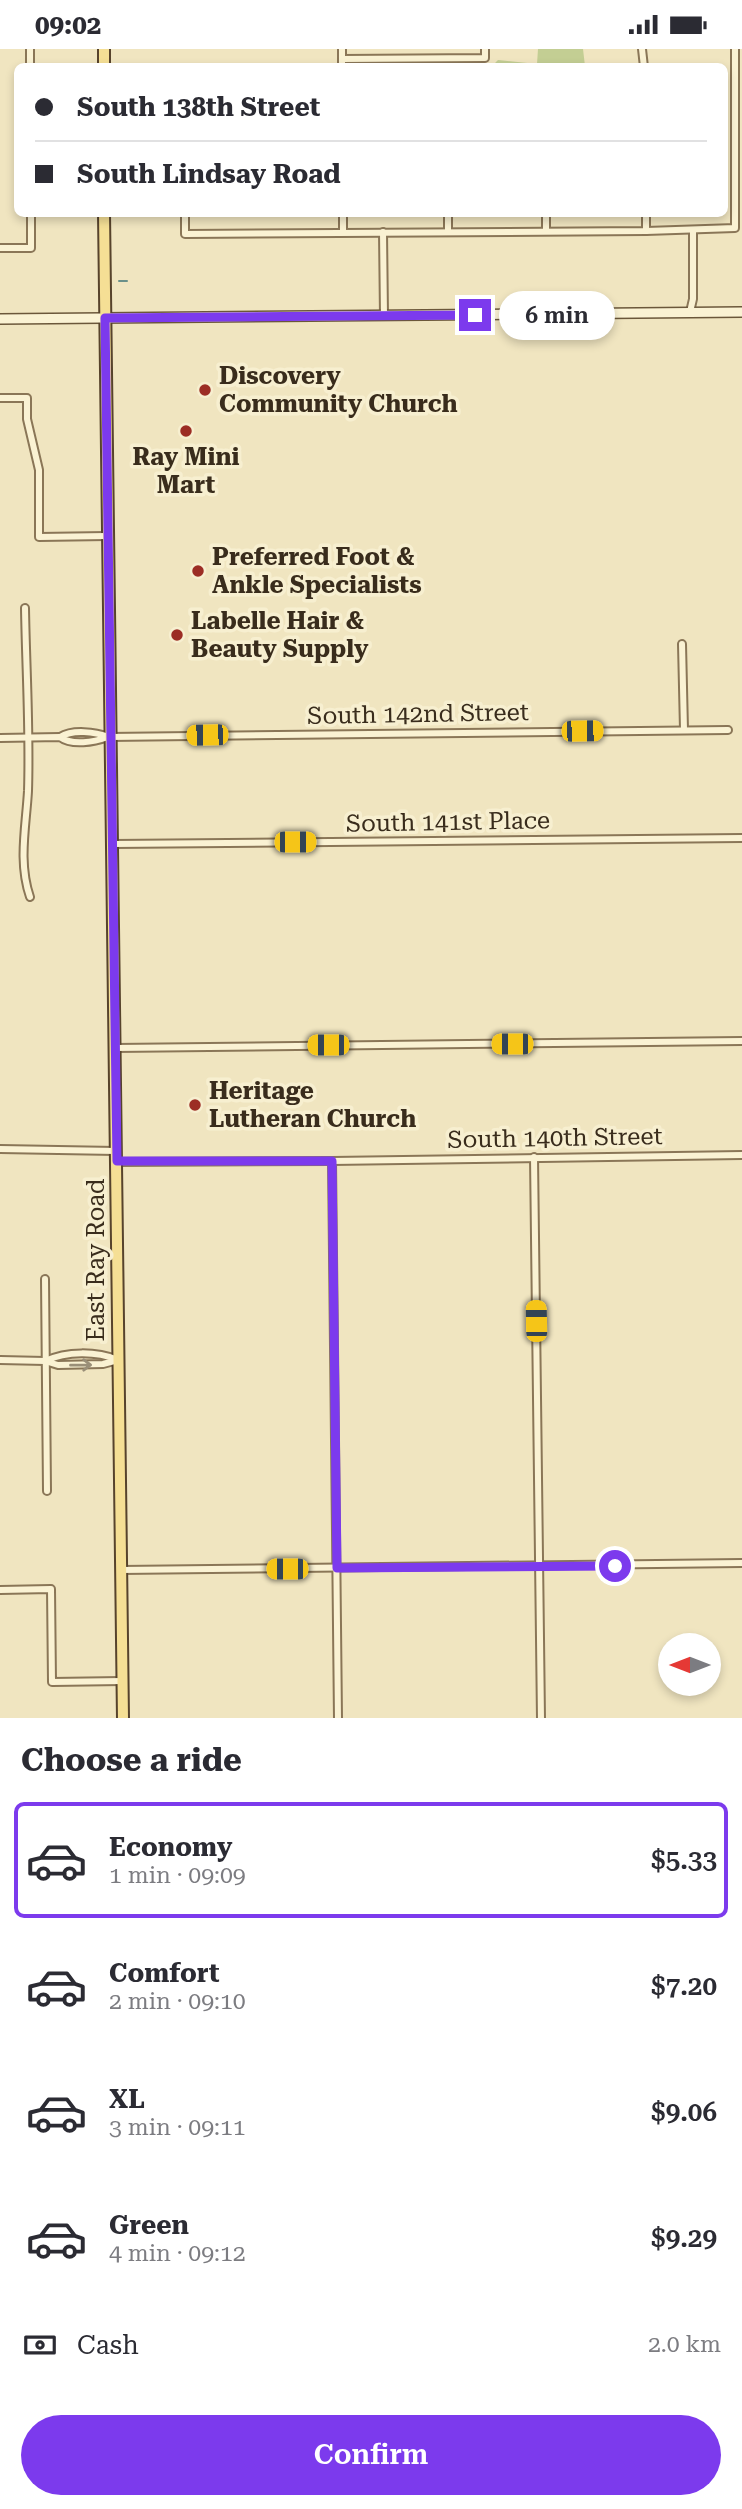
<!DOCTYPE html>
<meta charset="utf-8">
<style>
:root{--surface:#fff;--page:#f7f7f7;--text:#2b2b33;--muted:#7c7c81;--line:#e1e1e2;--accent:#7c3aed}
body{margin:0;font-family:"Roboto Serif",serif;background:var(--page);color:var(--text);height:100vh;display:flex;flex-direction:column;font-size:26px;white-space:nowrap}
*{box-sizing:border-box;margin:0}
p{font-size:23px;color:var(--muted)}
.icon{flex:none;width:38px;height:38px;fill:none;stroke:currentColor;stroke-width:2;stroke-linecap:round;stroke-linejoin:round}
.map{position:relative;height:1669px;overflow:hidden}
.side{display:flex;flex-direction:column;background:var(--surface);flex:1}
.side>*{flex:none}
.hud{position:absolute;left:14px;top:14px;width:714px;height:154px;border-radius:10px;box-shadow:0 4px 10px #0003;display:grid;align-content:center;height:154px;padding:0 21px;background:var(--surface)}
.needle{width:46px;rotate:270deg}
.buttons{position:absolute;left:658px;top:1584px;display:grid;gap:14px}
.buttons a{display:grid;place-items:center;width:63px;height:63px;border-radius:50%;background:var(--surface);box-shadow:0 4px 10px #0003;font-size:35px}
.end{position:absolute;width:32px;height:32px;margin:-16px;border:9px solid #7c3aed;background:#fff;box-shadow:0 0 0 4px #fff}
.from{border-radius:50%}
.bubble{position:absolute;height:49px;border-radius:24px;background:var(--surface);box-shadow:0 4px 10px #0003;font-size:23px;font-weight:600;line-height:49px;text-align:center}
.car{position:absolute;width:21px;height:42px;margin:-21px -10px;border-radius:9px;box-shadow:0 0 5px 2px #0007;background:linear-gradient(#f5c518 24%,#345 0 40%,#f5c518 0 76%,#345 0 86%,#f5c518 0)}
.hud b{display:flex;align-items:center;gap:24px;height:66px;font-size:26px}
.hud b+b{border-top:2px solid var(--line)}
.hud i{width:18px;height:18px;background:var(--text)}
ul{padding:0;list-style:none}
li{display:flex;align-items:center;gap:21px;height:116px;margin:0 14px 10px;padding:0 7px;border:4px solid transparent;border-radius:10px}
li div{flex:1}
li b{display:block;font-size:26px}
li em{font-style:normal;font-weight:600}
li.current{border-color:var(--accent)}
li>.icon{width:63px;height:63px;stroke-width:1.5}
h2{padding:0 21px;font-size:32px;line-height:84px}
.pay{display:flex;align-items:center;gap:18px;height:77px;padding:0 21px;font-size:26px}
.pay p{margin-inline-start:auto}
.action{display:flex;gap:14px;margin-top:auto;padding:14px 21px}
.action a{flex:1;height:80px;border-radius:42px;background:var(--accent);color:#fff;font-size:28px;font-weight:600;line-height:80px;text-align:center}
.status{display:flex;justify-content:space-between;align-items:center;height:49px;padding:0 35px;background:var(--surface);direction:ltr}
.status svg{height:19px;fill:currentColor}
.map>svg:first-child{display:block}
.green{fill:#c3ce93}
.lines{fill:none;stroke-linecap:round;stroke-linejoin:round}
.stream{stroke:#6a908a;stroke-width:2}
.street-casing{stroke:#8a7657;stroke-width:10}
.secondary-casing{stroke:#6b573a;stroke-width:12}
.primary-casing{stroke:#57432c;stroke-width:14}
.street{stroke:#faf2d3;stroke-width:6}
.secondary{stroke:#faf2d3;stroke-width:9}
.primary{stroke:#f5df95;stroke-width:10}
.oneway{stroke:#9a8f78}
.route{stroke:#7c3aed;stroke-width:9}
.poi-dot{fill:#9c2d24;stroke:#f7efd0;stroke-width:2.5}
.labels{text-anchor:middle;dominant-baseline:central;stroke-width:7;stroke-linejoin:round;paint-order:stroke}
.poi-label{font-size:24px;font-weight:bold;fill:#392c1c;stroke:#f7efd0;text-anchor:start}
.street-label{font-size:24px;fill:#392c1c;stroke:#f7efd0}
</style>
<div class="status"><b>09:02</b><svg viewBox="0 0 49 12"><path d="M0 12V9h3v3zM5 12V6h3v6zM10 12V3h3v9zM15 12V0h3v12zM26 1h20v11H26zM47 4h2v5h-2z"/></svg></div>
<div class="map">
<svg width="742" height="1669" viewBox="0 0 742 1669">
<rect width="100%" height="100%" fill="#f0e5c0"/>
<!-- green -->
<polygon class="green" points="538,0 583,0 585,17 492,17 498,11 537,15"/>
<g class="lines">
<!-- stream -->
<polyline class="stream" points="119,232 127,232"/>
<!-- street casing -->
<g class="street-casing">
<g id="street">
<polyline points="30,0 30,18"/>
<polyline points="342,0 342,18"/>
<polyline points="642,0 644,18"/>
<polyline points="342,10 485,9 485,0"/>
<polyline points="185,164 185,185 646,182 735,179 735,0"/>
<polyline points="343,164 343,183"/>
<polyline points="448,164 448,182"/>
<polyline points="546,164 546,181"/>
<polyline points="646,164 646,182"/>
<polyline points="383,183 384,267"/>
<polyline points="0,199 31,199 31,164"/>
<polyline points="690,263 693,250 693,181"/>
<polyline points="0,349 27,349 27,370 39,421 39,488 107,487"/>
<path d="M 25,559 C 26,620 30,681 28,742 C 26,778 18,813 30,848"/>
<polyline points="682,595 684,681"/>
<path d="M 60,688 C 73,680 95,683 109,688 L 728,681"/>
<path d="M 0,689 L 60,688 C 72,697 94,693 108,688"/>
<polyline points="113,795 742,789"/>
<polyline points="115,999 742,992"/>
<polyline points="0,1100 116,1102"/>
<polyline points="534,1108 541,1669"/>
<polyline points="332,1112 338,1669"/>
<polyline points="117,1113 332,1112 742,1106"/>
<polyline points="45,1230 47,1442"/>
<polyline points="0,1311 45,1312 58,1316 103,1315 118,1311"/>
<path d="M 45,1312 C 67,1302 96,1302 118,1311"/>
<polyline points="121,1521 742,1514"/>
<polyline points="0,1541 51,1540 52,1633 122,1632"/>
</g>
</g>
<!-- secondary casing -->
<g class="secondary-casing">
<polyline id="secondary" points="0,270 742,263"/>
</g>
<!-- primary casing -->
<g class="primary-casing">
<g id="primary">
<polyline points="104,0 104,18"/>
<polyline points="104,164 123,1669"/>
</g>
</g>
<!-- street -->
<use href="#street" class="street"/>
<!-- secondary -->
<use href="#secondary" class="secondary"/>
<!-- primary -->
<use href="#primary" class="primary"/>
</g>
<!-- one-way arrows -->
<defs><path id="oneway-shaft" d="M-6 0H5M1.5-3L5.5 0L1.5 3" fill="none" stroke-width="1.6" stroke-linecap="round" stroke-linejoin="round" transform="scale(1.75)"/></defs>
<use class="oneway" href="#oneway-shaft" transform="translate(81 1316) rotate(-1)"/>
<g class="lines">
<!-- route -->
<polyline class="route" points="475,266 105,269 117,1112 332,1112 337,1519 615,1517"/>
</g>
<!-- markers -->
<g class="poi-dot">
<circle cx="205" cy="341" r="7"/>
<circle cx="186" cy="382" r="7"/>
<circle cx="198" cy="522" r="7"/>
<circle cx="177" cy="586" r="7"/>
<circle cx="195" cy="1056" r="7"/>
</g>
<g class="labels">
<!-- poi labels -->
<g class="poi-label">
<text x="219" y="327">Discovery<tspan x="219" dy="28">Community Church</tspan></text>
<text x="186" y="408" text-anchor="middle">Ray Mini<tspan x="186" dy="28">Mart</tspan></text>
<text x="212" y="508">Preferred Foot &amp;<tspan x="212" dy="28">Ankle Specialists</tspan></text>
<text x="191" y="572">Labelle Hair &amp;<tspan x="191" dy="28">Beauty Supply</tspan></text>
<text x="209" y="1042">Heritage<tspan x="209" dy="28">Lutheran Church</tspan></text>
</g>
<!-- street labels -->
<g class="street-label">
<text transform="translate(418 665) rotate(-1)">South 142nd Street</text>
<text transform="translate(448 773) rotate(-1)">South 141st Place</text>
<text transform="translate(555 1089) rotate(-1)">South 140th Street</text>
<text transform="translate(96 1211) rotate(-90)">East Ray Road</text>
</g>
</g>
</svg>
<div class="buttons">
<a><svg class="needle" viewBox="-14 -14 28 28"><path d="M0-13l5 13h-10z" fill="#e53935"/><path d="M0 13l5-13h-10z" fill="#7c7c81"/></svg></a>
</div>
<i class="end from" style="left:615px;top:1517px"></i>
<i class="end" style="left:475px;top:266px"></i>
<div class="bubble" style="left:499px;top:242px;width:116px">6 min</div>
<i class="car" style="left:582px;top:682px;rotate:89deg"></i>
<i class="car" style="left:207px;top:686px;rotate:269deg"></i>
<i class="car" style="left:295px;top:793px;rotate:90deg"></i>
<i class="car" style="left:512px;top:995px;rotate:270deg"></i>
<i class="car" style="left:328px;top:996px;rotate:270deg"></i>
<i class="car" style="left:536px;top:1272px;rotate:359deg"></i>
<i class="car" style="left:287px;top:1520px;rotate:270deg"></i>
<div class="hud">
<b><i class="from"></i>South 138th Street</b>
<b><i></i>South Lindsay Road</b>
</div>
</div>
<section class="side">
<h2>Choose a ride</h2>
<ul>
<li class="current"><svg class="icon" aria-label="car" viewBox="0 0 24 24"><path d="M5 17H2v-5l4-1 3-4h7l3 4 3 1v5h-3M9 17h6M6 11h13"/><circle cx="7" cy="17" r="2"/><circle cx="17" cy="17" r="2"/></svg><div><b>Economy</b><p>1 min · 09:09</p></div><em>$5.33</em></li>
<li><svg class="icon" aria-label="car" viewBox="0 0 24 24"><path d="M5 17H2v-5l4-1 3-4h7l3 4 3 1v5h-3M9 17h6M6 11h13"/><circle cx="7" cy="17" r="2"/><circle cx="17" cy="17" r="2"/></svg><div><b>Comfort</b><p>2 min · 09:10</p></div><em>$7.20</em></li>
<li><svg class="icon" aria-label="car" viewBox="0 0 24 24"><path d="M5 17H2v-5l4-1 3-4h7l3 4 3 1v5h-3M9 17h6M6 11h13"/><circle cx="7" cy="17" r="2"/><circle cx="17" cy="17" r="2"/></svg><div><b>XL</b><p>3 min · 09:11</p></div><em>$9.06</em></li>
<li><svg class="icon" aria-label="car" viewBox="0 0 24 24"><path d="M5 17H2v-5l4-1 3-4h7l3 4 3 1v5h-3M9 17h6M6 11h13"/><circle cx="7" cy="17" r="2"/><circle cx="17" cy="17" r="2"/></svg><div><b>Green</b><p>4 min · 09:12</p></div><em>$9.29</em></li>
</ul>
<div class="pay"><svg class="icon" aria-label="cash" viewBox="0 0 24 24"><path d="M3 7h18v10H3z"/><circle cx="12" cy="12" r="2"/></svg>Cash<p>2.0 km</p></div>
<div class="action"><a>Confirm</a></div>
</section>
